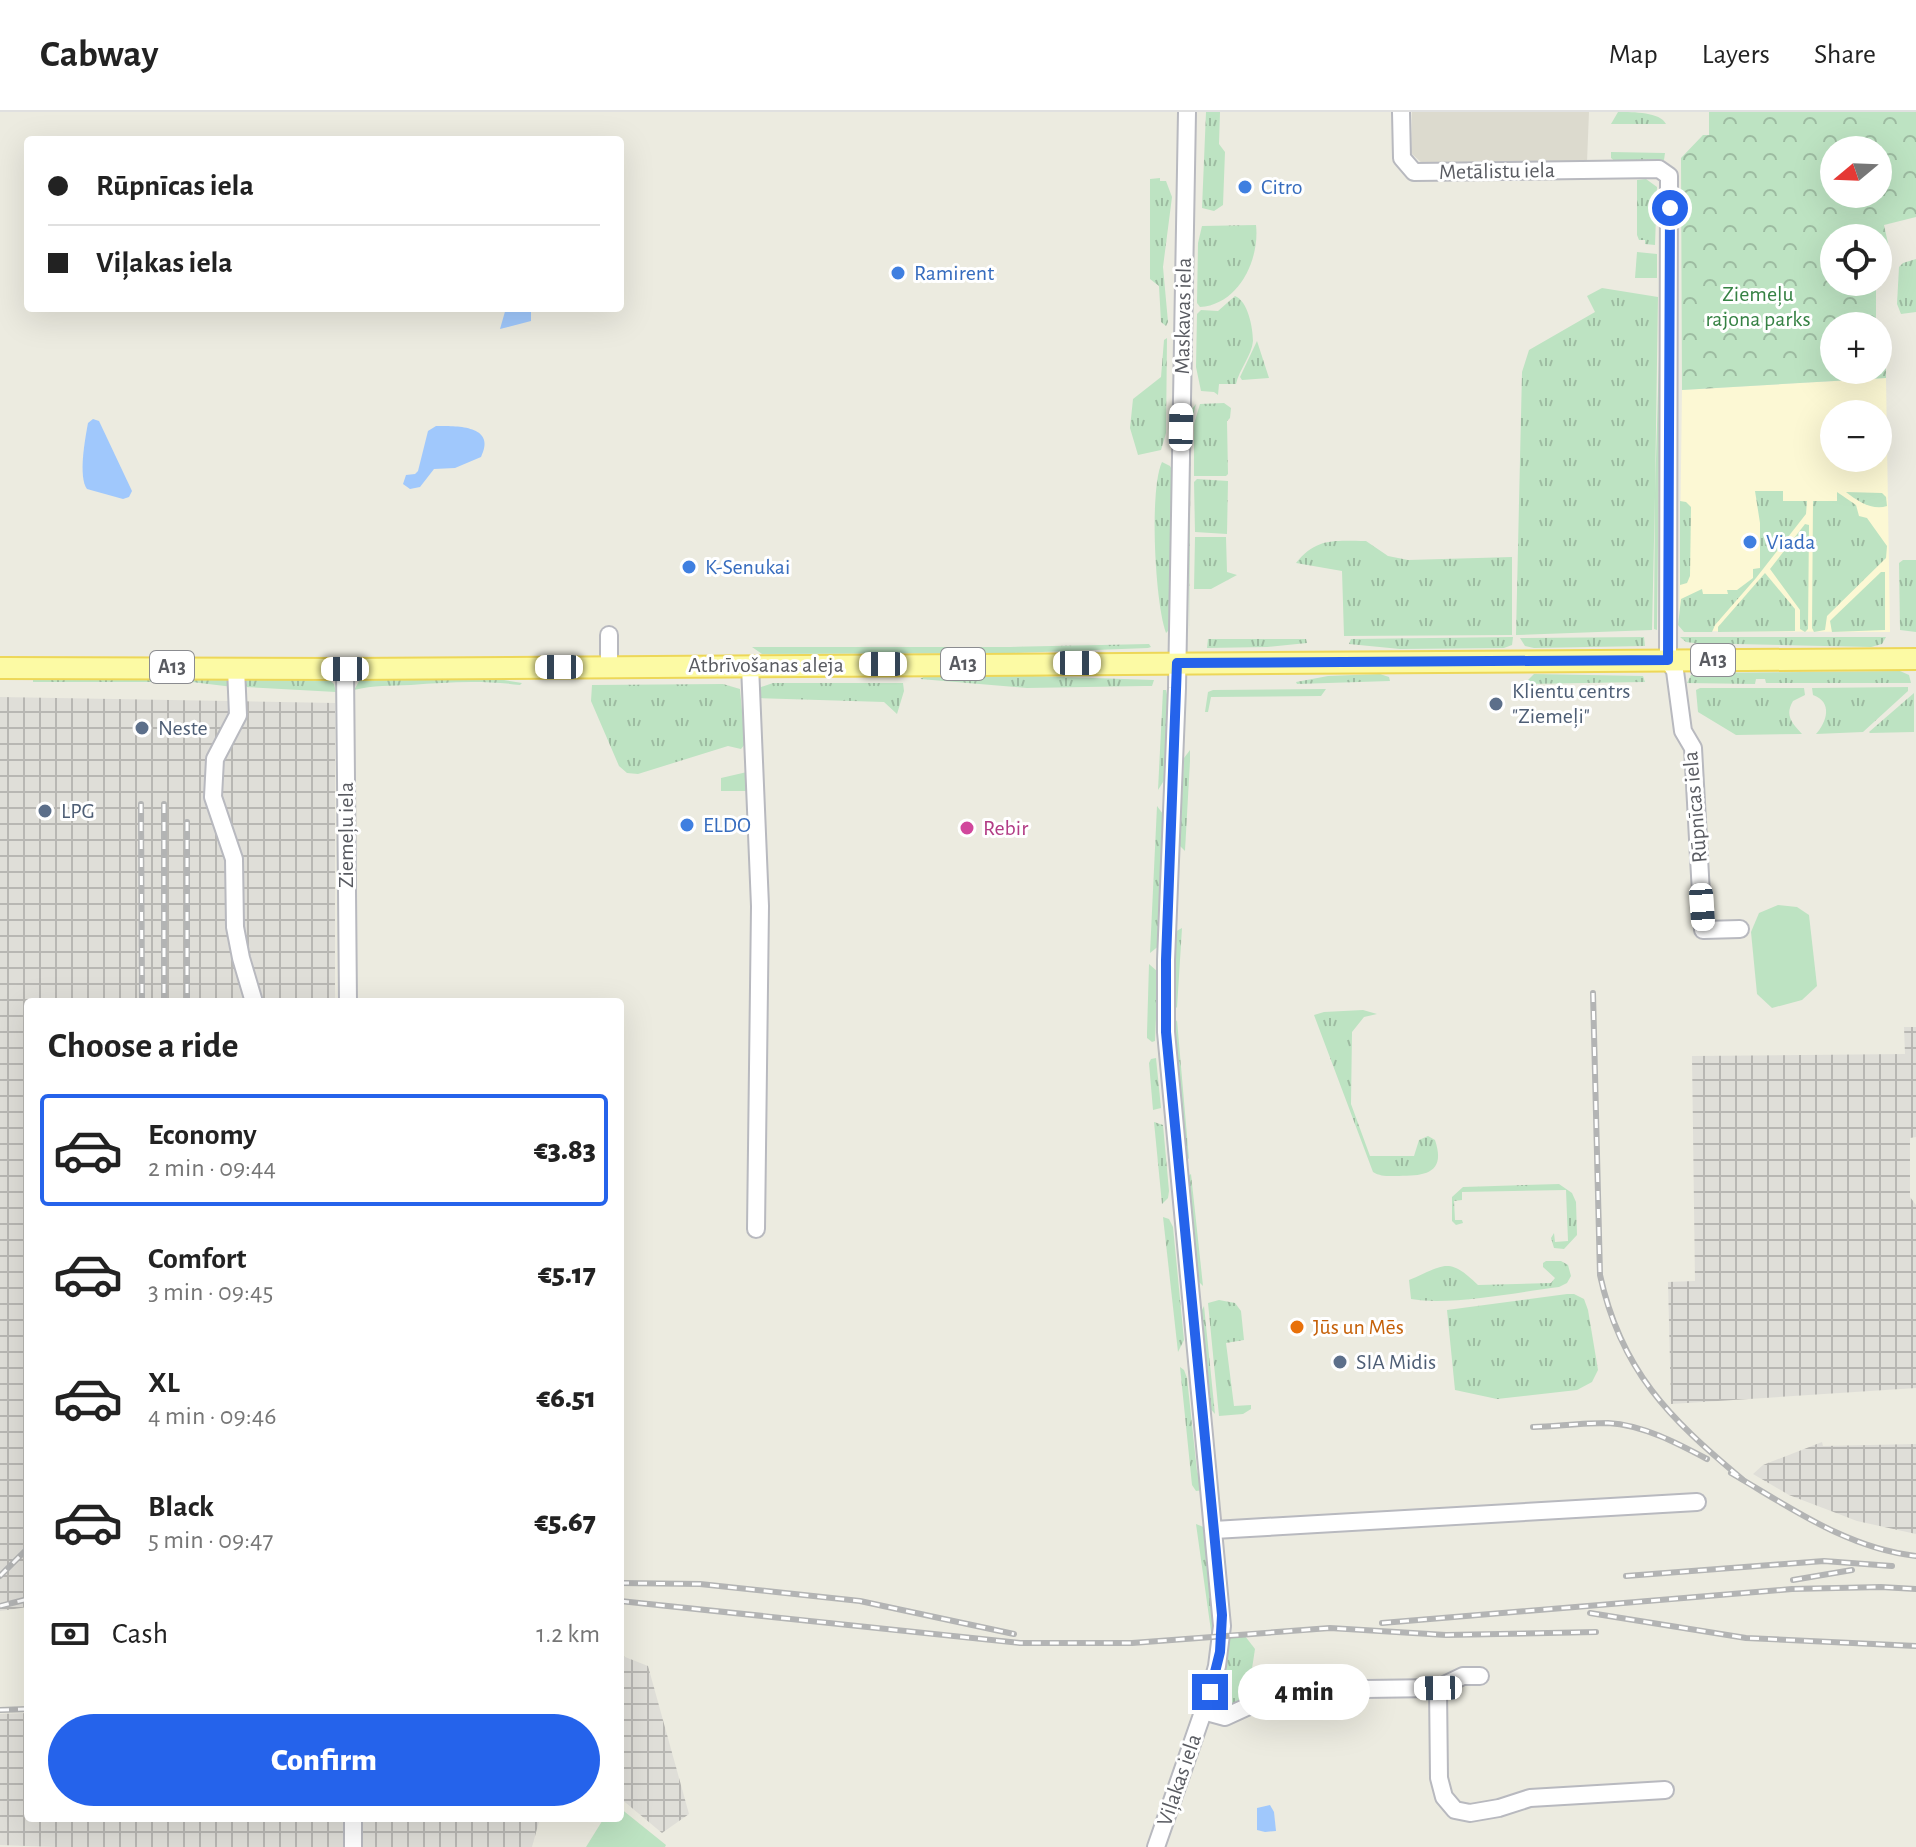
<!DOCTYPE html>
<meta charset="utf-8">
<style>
:root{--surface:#fff;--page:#f2f2f2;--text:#222;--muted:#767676;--line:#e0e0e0;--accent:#2563eb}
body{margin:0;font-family:"Alegreya Sans",sans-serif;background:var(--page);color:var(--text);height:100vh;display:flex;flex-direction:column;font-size:30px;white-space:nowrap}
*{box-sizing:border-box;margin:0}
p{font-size:26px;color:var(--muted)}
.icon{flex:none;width:44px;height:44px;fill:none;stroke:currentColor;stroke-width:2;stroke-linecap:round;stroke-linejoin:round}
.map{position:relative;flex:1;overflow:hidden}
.sheet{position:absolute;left:24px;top:886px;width:600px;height:824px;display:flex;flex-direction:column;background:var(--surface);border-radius:8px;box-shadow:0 8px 32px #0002}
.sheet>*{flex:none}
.top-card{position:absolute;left:24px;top:24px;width:600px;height:176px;border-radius:8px;box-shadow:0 8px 32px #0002;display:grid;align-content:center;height:176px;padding:0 24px;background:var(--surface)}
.needle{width:52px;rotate:251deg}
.fabs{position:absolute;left:1820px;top:24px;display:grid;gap:16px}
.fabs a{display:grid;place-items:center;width:72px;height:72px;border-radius:50%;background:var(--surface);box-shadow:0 8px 32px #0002;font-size:40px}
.end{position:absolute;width:36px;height:36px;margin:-18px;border:10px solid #2563eb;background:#fff;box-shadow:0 0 0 4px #fff}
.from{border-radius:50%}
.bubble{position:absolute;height:56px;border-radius:28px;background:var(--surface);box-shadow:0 8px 32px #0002;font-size:26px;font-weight:800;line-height:56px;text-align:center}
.car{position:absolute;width:24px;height:48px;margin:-24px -12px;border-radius:10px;box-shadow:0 0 6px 2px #0007;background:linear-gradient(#fff 24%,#345 0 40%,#fff 0 76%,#345 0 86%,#fff 0)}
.top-card b{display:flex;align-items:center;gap:28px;height:76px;font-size:30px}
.top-card b+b{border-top:2px solid var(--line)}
.top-card i{width:20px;height:20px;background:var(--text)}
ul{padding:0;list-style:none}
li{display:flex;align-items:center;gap:24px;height:112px;margin:0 16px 12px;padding:0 8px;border:4px solid transparent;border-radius:8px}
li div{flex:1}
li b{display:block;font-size:30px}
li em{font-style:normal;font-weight:800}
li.selected{border-color:var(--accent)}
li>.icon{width:72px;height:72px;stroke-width:1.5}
h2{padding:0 24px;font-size:36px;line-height:96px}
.pay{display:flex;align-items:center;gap:20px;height:88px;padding:0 24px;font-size:30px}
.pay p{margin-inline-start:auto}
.primary-button{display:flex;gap:16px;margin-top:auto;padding:16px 24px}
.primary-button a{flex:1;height:92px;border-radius:48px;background:var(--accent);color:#fff;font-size:32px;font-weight:800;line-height:92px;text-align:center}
header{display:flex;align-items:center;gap:48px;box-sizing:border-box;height:112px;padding:0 40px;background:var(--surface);border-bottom:2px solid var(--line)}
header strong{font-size:38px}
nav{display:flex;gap:44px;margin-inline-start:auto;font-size:28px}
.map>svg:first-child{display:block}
.commercial{fill:#fcf8d4;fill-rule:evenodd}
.industrial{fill:url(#industrial-grid)}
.education{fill:#dcdace}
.grass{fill:url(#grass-tufts)}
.forest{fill:url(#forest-crowns);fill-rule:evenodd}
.garden{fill:#bde3c2}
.water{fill:#a0c8fc}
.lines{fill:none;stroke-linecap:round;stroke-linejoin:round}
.minor-casing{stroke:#b8b9bf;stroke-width:20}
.major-casing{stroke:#edd758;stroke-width:24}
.minor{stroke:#fff;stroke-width:16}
.major{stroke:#fcfaa4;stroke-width:20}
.rail-casing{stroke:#b3b4b4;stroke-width:6}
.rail{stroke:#fff;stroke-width:3;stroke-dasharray:9;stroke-linecap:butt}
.route{stroke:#2563eb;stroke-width:10}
.shop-dot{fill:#3f7fe0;stroke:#fff;stroke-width:3}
.service-dot{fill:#5c6f8a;stroke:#fff;stroke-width:3}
.hotel-dot{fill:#d1479c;stroke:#fff;stroke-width:3}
.food-dot{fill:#e8710a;stroke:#fff;stroke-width:3}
.labels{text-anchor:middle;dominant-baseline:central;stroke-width:6;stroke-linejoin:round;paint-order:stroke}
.shield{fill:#fff;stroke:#8b8c90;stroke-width:2}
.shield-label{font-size:20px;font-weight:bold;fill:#595b61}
.street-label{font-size:22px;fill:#595b61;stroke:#fff}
.shop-label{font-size:22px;fill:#366cbe;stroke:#fff;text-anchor:start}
.park-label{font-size:22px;fill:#368244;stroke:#fff}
.service-label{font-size:22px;fill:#4e5e75;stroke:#fff;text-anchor:start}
.hotel-label{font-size:22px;fill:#b23c85;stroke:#fff;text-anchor:start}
.food-label{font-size:22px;fill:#c56008;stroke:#fff;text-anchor:start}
</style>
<header>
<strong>Cabway</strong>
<nav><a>Map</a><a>Layers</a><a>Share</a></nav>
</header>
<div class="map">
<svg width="1916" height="1735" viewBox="0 0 1916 1735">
<defs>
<pattern id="industrial-grid" width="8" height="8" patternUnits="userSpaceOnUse" patternTransform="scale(2)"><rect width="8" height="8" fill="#dfded8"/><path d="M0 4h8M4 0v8" fill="none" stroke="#b8b7b3"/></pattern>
<pattern id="grass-tufts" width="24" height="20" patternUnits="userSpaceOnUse" patternTransform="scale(2)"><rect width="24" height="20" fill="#bde3c2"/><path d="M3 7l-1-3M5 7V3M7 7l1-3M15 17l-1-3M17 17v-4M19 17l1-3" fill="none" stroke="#9dbba1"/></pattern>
<pattern id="forest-crowns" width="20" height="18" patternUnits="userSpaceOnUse" patternTransform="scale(2)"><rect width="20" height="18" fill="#bde3c2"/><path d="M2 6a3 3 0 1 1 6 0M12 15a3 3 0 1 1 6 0" fill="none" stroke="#9dbba1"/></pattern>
</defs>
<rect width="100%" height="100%" fill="#ecebe0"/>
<!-- commercial -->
<path class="commercial" d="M 1886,266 L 1890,520 L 1684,519 L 1679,513 L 1682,278 ZM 1834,302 L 1878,302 L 1878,346 L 1834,346 Z"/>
<!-- industrial -->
<g class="industrial">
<polygon points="0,585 335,591 335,890 28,890 28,1495 0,1499"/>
<polygon points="1904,915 1916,915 1916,1025 1910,1026 1910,1085 1916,1093 1916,1276 1671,1292 1668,1170 1695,1169 1692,944 1905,942"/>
<polygon points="1822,1330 1823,1334 1916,1332 1916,1422 1857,1409 1789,1383 1753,1362 1763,1353"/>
<polygon points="620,1543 648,1554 689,1702 662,1721 620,1686"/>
<polygon points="28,1601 28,1706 345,1706 346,1735 55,1735 0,1733 0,1602"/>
<polygon points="360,1706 540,1706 532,1735 361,1735"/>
</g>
<!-- education -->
<polygon class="education" points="1412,0 1589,0 1587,50 1423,52 1411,41"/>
<!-- grass -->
<g class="grass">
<polygon points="1206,0 1220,0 1219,32 1225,40 1223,93 1214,99 1202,96"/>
<path d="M 1618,0 C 1634,0 1660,0 1666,12 L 1611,12 Z"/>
<polygon points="1611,40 1665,41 1664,48 1657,51 1617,51 1611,46"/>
<polygon points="1160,66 1160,69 1166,69 1172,85 1163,155 1168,210 1166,214 1161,210 1159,174 1150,167 1150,67"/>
<polygon points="1646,67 1657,75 1655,133 1645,132 1645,128 1639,128 1637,123 1637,68"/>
<path d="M 1256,113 C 1260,148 1238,193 1200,195 L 1197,191 L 1198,131 L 1202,114 Z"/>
<polygon points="1637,140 1657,142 1657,166 1635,166"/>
<polygon points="1916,147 1916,200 1901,202 1897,192 1899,155 1903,151"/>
<polygon points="1602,176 1658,185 1655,381 1661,176 1657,518 1654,517 1655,384 1652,518 1516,523 1522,260 1529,238 1595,200 1587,184"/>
<path d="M 1235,184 C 1248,189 1253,216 1253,229 C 1252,243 1239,258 1236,272 L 1219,272 L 1218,283 L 1214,280 L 1201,279 L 1196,255 L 1197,202 L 1201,198 L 1218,199 Z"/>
<polygon points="1167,226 1166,321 1161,338 1138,343 1130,316 1133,287 1161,265 1164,228"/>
<polygon points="1257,229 1269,266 1242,268 1240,265"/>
<polygon points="1196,292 1191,311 1189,522 1188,302"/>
<polygon points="1200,292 1224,291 1231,296 1230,306 1227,309 1228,362 1226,364 1194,364 1194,312"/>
<path d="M 1162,350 L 1170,354 L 1174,361 L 1169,518 L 1166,521 C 1155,492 1149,377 1162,350 Z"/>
<polygon points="1197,367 1228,369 1227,422 1195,420 1194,370"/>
<polygon points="1755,379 1783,379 1783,389 1807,389 1806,402 1756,466 1715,513 1712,520 1684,520 1678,513 1681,487 1702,477 1703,482 1728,482 1727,478 1737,478 1753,466 1753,457 1760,456 1760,411"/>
<polygon points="1837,380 1856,393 1859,404 1867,406 1887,434 1886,446 1827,504 1825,518 1814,520 1812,516 1813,389 1837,389"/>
<path d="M 1846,380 L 1882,381 L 1886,385 L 1887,394 C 1873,399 1857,389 1846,380 Z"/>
<polygon points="1680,389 1686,390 1691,395 1690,464 1687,471 1680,473"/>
<polygon points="1805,412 1809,413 1808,517 1805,520 1800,517 1800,498 1770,457"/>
<polygon points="1195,425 1226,425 1227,460 1237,463 1211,477 1194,477"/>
<path d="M 1366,429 L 1388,444 L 1408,448 L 1512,445 L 1512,523 L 1344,524 L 1342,459 L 1296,451 C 1317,425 1335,429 1366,429 Z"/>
<polygon points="1903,448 1916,448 1916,520 1900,518 1899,451"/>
<polygon points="1881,460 1885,460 1885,518 1832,520 1830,509 1833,506"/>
<polygon points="1765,461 1795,497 1795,519 1718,520 1718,515"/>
<polygon points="1513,525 1512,533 1504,536 1400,537 1349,532 1351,527"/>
<polygon points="1644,525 1645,534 1534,536 1525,534 1520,526"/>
<polygon points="1680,525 1886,525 1882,532 1871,535 1694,531 1686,530"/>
<polygon points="1208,527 1306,527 1307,531 1267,535 1207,536"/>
<polygon points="1149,532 1151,535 1148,536 1014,541 762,542 752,535 1010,535"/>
<polygon points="1900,559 1909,563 1911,571 1766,571 1765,567 1756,567 1755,572 1687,571 1691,563 1698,561"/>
<polygon points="202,561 230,567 233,575 192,570 33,570 33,562 89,567 156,566"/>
<polygon points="1380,562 1389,565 1390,569 1297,572 1296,570 1328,564"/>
<polygon points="1534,562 1643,564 1645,570 1524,572"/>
<polygon points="925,564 1033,564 1154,568 1152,574 1145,574 1027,576 920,567"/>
<path d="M 486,565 L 522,571 L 520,573 C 482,568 448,570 411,573 C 391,574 373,573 354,578 L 361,566 Z"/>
<polygon points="246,566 328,567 334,572 336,580 245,575"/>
<polygon points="773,571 903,571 904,579 897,602 884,590 757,586 755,577"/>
<polygon points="723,572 740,577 745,632 741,637 728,634 638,662 627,661 619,654 591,589 592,573"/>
<path d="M 1908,575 L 1908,579 L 1863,620 L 1816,622 C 1827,610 1833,590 1813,583 L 1812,576 Z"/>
<path d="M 1700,576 L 1804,576 L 1805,583 L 1793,589 C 1784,604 1793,612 1802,622 L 1736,623 L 1698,600 L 1696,578 Z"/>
<polygon points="1326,577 1321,584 1211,585 1208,600 1205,600 1208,580 1213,578"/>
<polygon points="1163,578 1166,578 1168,587 1165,667 1158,678"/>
<polygon points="1914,581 1914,620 1870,621 1869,620"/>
<polygon points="1190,638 1190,649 1185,739 1180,734 1180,729 1184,646"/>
<polygon points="747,660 748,679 721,679 721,666"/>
<polygon points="1157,694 1163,702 1160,833 1150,841"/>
<polygon points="1182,816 1177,896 1174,893 1173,821"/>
<polygon points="1149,852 1158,860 1155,929 1152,930 1147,926 1147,921"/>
<path d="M 1363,898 L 1377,902 L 1364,905 L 1352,920 L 1351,992 L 1370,1044 L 1414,1044 L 1419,1028 L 1428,1024 L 1435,1028 C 1446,1061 1426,1064 1399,1064 C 1389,1064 1381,1065 1373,1060 L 1314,903 L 1324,900 Z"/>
<polygon points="1177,908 1189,1047 1183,1042 1172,915"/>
<polygon points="1156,946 1161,996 1153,998 1149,951 1151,947"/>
<polygon points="1154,1010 1163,1013 1169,1079 1168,1086 1162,1092"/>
<polygon points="1191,1062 1203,1174 1197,1168 1186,1066"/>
<polygon points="1559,1072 1572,1081 1576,1090 1577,1123 1564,1137 1554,1136 1551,1126 1554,1121 1555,1130 1568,1129 1566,1078 1462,1080 1462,1088 1454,1089 1455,1108 1462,1108 1463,1111 1456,1113 1452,1109 1452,1085 1463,1075"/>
<polygon points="1163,1105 1169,1107 1173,1115 1184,1228 1178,1240"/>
<path d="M 1546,1149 L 1561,1149 L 1568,1153 L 1571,1164 L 1567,1171 L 1559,1175 C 1518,1180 1450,1194 1411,1187 L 1409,1168 C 1445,1153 1448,1144 1478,1173 L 1551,1171 L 1555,1166 L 1543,1155 L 1543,1151 Z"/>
<polygon points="1567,1182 1574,1182 1584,1187 1588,1198 1598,1258 1592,1270 1577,1278 1497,1287 1455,1278 1447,1198"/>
<polygon points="1219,1188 1235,1191 1241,1199 1244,1228 1226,1231 1234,1294 1251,1293 1251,1297 1243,1302 1219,1304 1208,1191"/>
<polygon points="1204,1194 1215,1302 1208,1294 1200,1202"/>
<polygon points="1180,1255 1184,1258 1187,1266 1197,1359 1204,1378 1196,1379 1192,1373"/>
<polygon points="1196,1412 1206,1416 1215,1498 1211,1546 1211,1519"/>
<polygon points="1245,1524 1255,1537 1251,1563 1246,1573 1248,1586 1226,1599 1219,1597 1214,1586 1227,1525"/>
</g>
<!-- forest -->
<path class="forest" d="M 1709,0 L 1916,0 L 1916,105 L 1884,113 L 1891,145 L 1878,147 L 1878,126 L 1834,126 L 1834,170 L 1876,170 L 1876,214 L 1834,214 L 1834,258 L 1878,258 L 1878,234 L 1886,233 L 1886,266 L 1682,278 L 1681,46 L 1703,23 L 1709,23 ZM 1834,38 L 1878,38 L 1878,82 L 1834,82 Z"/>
<!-- garden -->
<g class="garden">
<polygon points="1778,793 1797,795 1809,803 1817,874 1802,888 1772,896 1757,882 1751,820 1759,801"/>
<polygon points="620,1696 666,1733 665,1735 586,1735 604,1706 620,1706"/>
</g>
<!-- water -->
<g class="water">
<polygon points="506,196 531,196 531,209 500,217"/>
<path d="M 93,307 L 99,309 L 132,379 L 129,385 L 123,387 L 87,377 C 78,365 85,327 88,311 Z"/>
<path d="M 436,314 C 457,314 497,313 481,345 L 455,356 L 434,357 L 420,375 L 410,377 L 403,372 L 406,363 L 415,362 L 418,359 L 428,319 Z"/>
<polygon points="1270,1693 1274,1700 1276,1719 1265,1720 1257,1718 1257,1696"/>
</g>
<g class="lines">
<!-- minor casing -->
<g class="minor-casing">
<g id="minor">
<polyline points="1401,0 1402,46 1414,60 1659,57 1669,64 1668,548 1675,559 1683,619 1693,636 1703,818 1740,817"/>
<polyline points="609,523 609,555"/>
<polyline points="750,553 760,794 756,1117"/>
<polyline points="236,556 238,603 215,647 213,685 234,747 235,815 241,846 254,890"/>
<polyline points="345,557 348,890"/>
<polyline points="1214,1418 1697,1390"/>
<polyline points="1438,1576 1439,1666 1444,1685 1455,1698 1470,1701 1499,1696 1530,1686 1665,1678"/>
<polyline points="1203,1599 1225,1605 1273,1583 1291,1578 1438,1576 1463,1564 1480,1564"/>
<polyline points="353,1706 353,1735"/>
<polyline points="1156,1735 1210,1580 1217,1554 1222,1514 1166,920 1166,848 1177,576 1187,0"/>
</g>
</g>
<!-- major casing -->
<g class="major-casing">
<polyline id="major" points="0,556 345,557 1916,547"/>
</g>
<!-- minor -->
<use href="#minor" class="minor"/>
<!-- major -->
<use href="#major" class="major"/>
<!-- rail casing -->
<g class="rail-casing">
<g id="rail">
<polyline points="141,692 142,890"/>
<polyline points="164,692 164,890"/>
<polyline points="187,710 187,890"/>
<path d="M 1593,881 L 1600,1163 C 1621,1259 1669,1306 1742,1367"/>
<path d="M 1533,1315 C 1558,1314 1583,1311 1608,1311 C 1643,1313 1677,1331 1707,1347"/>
<path d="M 1731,1361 C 1790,1395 1846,1436 1916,1444"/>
<polyline points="0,1464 28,1436"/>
<polyline points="1626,1464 1824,1449 1892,1454"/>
<polyline points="1793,1468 1852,1458"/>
<polyline points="620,1471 700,1472 860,1489 1014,1522"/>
<polyline points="620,1489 1020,1531 1132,1531 1330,1516 1446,1523 1596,1520"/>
<polyline points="0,1494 28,1487"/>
<polyline points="1590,1501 1746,1526 1916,1534"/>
<polyline points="1382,1511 1792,1477 1881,1475 1916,1477"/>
<polyline points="0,1598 28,1597"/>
</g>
</g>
<!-- rail -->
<use href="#rail" class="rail"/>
</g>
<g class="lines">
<!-- route -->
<polyline class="route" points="1210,1580 1220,1540 1222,1503 1166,920 1166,848 1177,551 1668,548 1670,96"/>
</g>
<!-- markers -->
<g class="shop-dot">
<circle cx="1245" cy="75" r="8"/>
<circle cx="898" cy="161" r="8"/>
<circle cx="1750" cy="430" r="8"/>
<circle cx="689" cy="455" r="8"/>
<circle cx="687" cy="713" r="8"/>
</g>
<g class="service-dot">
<circle cx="1496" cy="592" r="8"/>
<circle cx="142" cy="616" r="8"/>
<circle cx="45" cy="699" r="8"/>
<circle cx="1340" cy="1250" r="8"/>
</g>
<circle class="hotel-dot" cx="967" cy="716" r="8"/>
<circle class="food-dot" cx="1297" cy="1215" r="8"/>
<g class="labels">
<!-- shield labels -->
<g class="shield">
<rect x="1691" y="532" width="44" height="32" rx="6"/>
<rect x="941" y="536" width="44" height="32" rx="6"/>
<rect x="150" y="539" width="44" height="32" rx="6"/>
</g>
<g class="shield-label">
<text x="1713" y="548">A13</text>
<text x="963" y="552">A13</text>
<text x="172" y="555">A13</text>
</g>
<!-- street labels -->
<g class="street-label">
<text transform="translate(1497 59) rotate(-1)">Metālistu iela</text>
<text transform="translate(1183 204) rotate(-89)">Maskavas iela</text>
<text x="766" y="553">Atbrīvošanas aleja</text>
<text transform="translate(1695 695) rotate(-95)">Rūpnīcas iela</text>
<text transform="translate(346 723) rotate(-90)">Ziemeļu iela</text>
<text transform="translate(1179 1668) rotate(-71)">Viļakas iela</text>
</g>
<!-- shop labels -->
<g class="shop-label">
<text x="1261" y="75">Citro</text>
<text x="914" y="161">Ramirent</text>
<text x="1766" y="430">Viada</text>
<text x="705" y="455">K-Senukai</text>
<text x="703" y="713">ELDO</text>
</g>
<!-- park labels -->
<g class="park-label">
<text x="1758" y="182">Ziemeļu<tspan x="1758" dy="25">rajona parks</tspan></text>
</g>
<!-- service labels -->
<g class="service-label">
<text x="1512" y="579">Klientu centrs<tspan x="1512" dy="25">"Ziemeļi"</tspan></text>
<text x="158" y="616">Neste</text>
<text x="61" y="699">LPG</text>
<text x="1356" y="1250">SIA Midis</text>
</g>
<!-- hotel labels -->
<g class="hotel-label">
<text x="983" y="716">Rebir</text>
</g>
<!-- food labels -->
<g class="food-label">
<text x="1313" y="1215">Jūs un Mēs</text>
</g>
</g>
</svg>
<div class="fabs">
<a><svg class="needle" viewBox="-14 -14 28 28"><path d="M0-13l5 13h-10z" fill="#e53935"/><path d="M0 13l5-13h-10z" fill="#767676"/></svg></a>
<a><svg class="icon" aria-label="locate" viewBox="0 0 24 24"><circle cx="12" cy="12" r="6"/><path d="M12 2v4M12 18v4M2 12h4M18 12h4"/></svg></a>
<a>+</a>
<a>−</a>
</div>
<i class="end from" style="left:1670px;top:96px"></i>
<i class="end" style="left:1210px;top:1580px"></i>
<div class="bubble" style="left:1238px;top:1552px;width:132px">4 min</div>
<i class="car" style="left:1181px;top:315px;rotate:1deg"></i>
<i class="car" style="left:1077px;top:551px;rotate:90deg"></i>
<i class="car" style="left:883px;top:552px;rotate:270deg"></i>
<i class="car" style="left:559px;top:555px;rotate:270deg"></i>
<i class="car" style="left:345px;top:557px;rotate:270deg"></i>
<i class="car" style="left:1702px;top:795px;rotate:176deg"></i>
<i class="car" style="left:1438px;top:1576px;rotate:269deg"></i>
<div class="top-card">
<b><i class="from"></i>Rūpnīcas iela</b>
<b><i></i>Viļakas iela</b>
</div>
<section class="sheet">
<h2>Choose a ride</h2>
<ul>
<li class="selected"><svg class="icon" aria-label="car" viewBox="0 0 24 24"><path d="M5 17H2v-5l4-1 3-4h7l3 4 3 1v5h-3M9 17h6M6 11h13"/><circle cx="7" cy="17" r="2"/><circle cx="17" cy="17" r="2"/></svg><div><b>Economy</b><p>2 min · 09:44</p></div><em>€3.83</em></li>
<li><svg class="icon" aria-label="car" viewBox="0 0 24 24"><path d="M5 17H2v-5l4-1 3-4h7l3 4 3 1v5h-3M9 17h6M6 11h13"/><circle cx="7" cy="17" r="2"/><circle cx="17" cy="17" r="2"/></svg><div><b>Comfort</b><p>3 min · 09:45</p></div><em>€5.17</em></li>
<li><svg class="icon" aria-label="car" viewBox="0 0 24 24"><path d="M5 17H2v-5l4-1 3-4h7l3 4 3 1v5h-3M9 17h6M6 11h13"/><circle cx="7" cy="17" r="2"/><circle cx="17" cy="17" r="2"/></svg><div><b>XL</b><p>4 min · 09:46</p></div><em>€6.51</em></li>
<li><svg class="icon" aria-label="car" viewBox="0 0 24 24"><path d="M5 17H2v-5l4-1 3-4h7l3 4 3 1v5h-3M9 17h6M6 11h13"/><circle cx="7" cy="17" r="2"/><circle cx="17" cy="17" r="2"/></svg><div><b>Black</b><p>5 min · 09:47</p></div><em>€5.67</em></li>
</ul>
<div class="pay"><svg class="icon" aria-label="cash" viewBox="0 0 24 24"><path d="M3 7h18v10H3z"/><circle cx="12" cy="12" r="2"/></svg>Cash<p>1.2 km</p></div>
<div class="primary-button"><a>Confirm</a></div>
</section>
</div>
